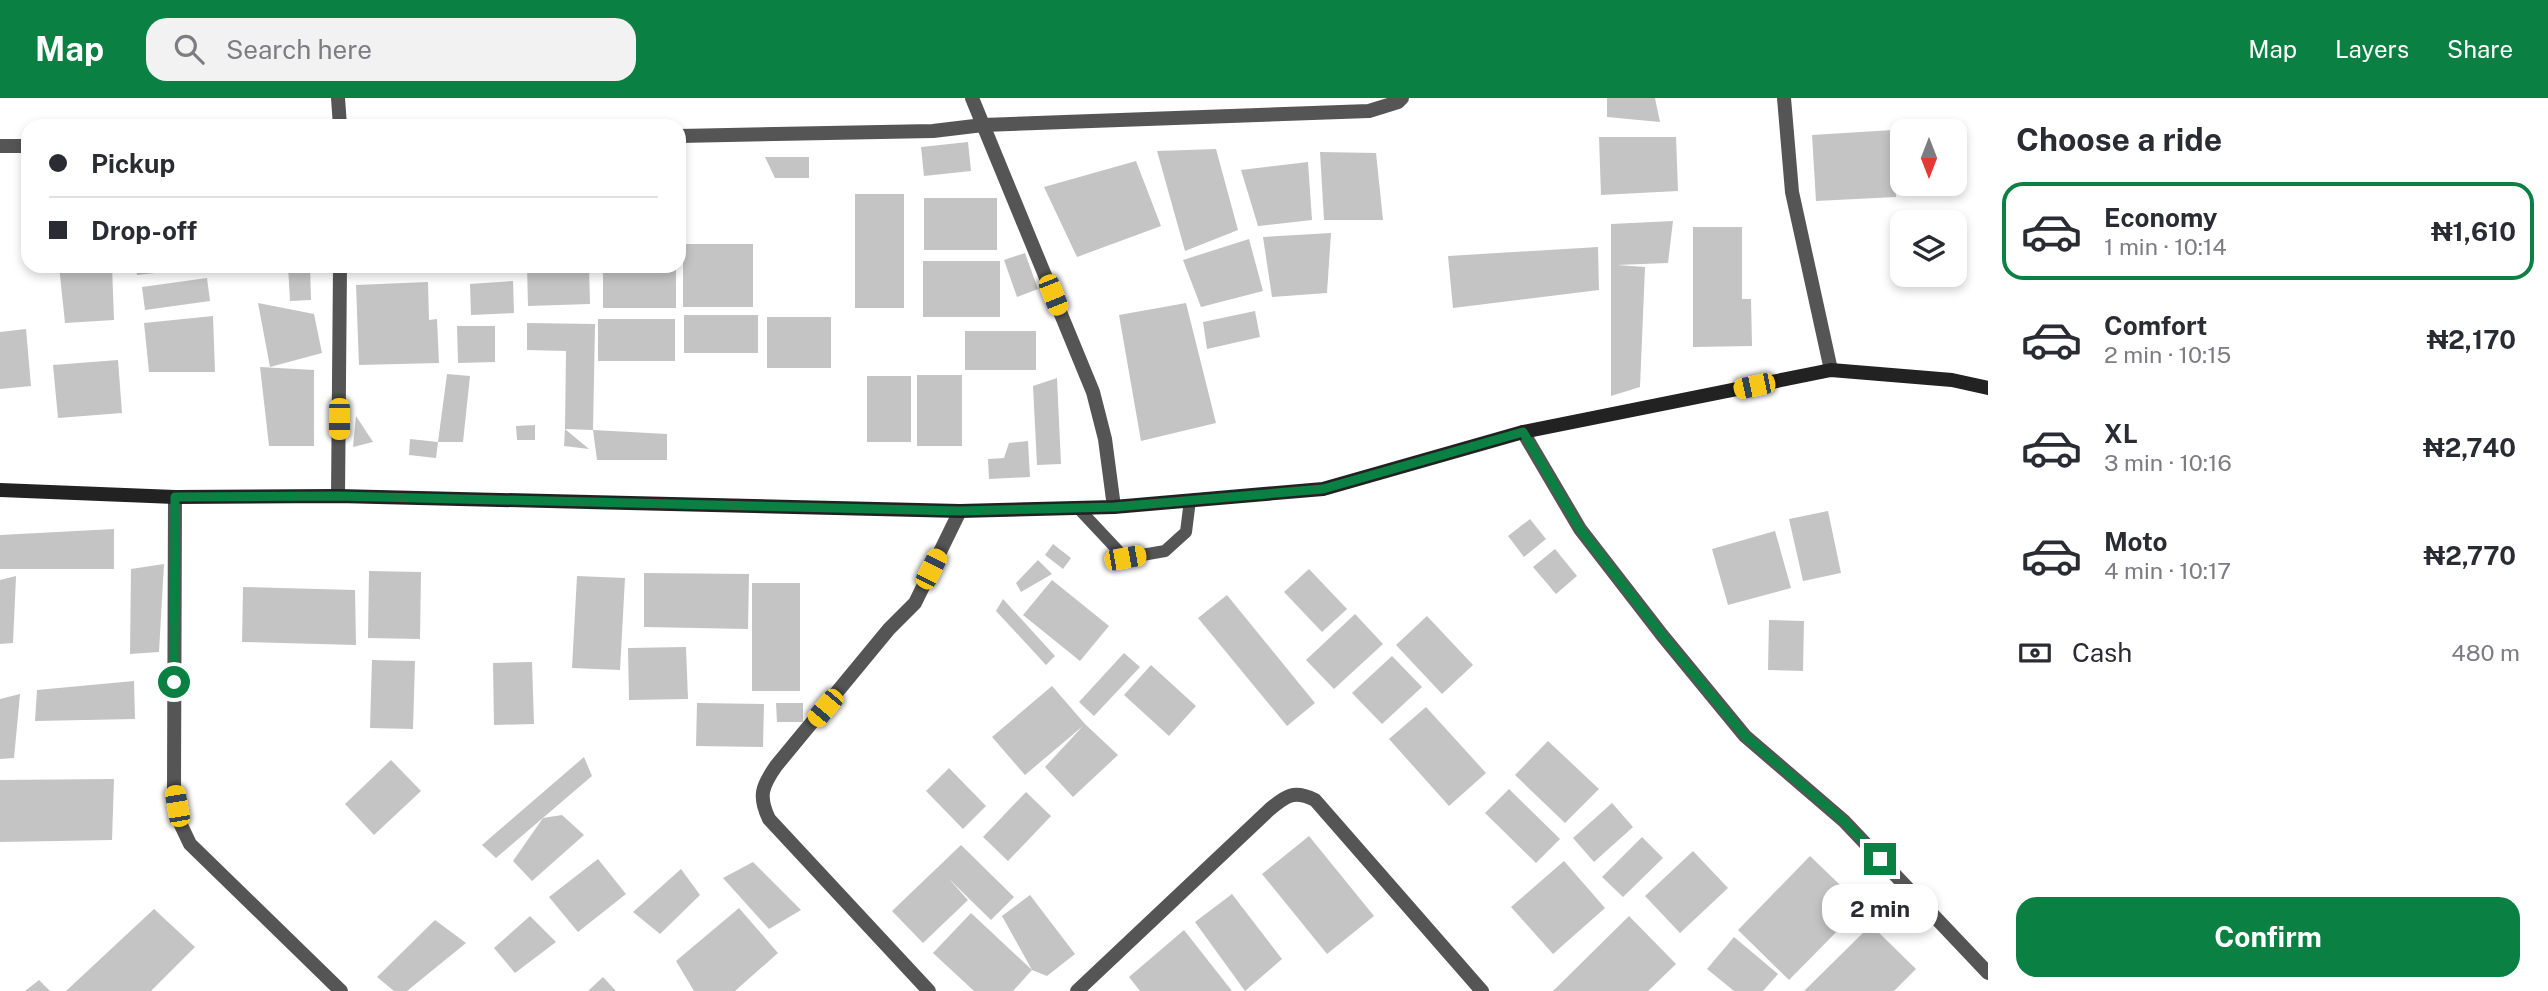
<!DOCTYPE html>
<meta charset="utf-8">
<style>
:root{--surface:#fff;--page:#f2f2f3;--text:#2b2b33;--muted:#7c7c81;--line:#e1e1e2;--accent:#0b8043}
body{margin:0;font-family:"Public Sans",sans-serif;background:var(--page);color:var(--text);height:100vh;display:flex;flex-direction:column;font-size:26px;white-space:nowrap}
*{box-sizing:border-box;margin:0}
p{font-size:23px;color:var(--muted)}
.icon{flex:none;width:38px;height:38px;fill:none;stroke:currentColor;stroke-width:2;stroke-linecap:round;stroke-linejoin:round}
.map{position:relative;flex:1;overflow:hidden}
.sheet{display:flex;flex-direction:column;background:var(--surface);width:560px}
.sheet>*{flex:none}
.guide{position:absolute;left:21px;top:21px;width:665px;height:154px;border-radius:21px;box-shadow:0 4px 10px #0003;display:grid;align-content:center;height:154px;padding:0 28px;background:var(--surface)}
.needle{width:46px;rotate:180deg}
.controls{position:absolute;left:1890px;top:21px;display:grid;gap:14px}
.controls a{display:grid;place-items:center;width:77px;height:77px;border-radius:14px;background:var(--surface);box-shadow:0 4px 10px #0003;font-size:35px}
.end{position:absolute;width:32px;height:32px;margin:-16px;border:9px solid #0b8043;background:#fff;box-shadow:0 0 0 4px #fff}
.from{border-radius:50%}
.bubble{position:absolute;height:49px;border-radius:21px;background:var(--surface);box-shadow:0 4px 10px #0003;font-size:23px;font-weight:700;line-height:49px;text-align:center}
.car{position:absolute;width:21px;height:42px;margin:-21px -10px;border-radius:9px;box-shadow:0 0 5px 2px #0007;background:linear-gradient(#f5c518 24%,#345 0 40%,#f5c518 0 76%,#345 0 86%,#f5c518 0)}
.guide b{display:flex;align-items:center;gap:24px;height:66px;font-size:26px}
.guide b+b{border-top:2px solid var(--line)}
.guide i{width:18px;height:18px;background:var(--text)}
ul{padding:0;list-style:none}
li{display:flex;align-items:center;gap:21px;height:98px;margin:0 14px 10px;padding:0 14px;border:4px solid transparent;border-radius:21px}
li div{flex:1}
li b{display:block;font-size:26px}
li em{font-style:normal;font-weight:700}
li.current{border-color:var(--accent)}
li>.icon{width:63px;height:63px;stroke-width:1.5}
h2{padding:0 28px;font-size:32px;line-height:84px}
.pay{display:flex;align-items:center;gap:18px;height:77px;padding:0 28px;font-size:26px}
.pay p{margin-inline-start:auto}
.primary-button{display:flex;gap:14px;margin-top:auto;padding:14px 28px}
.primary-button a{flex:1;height:80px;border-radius:21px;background:var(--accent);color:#fff;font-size:28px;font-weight:700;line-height:80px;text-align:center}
header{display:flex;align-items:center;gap:42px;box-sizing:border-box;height:98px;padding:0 35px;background:var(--accent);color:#fff}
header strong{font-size:33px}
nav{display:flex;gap:38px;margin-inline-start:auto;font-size:24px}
.search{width:490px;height:63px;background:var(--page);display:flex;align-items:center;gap:18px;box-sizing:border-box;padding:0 24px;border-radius:21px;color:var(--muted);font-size:26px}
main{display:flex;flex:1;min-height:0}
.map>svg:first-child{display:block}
.building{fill:#c4c4c4}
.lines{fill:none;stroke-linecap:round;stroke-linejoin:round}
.lane{stroke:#555;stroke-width:12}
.street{stroke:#555;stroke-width:14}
.secondary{stroke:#222;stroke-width:14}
.route{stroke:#0b8043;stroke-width:9}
</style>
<header>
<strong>Map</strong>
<div class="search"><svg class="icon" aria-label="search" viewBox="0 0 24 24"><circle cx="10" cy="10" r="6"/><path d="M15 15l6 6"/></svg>Search here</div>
<nav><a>Map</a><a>Layers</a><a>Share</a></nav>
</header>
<main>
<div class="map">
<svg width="1988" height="893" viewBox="0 0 1988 893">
<rect width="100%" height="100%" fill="#fff"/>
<!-- building -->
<g class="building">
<polygon points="1607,0 1655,0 1660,24 1607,19"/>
<polygon points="1893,32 1896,99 1816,103 1812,37"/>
<polygon points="1599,39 1676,39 1678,93 1601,97"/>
<polygon points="968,44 971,73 924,78 921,49"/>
<polygon points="1216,51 1238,132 1185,153 1157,53"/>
<polygon points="1320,54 1376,55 1383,122 1324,122"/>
<polygon points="765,59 809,59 809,80 775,80"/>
<polygon points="1136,63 1161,128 1077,159 1044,89"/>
<polygon points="1308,64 1312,122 1258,128 1241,72"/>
<rect x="855" y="96" width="49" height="114"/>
<rect x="924" y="100" width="73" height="52"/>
<polygon points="1673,123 1668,165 1617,167 1645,169 1640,289 1611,298 1611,126"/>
<polygon points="1693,129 1742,129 1742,201 1751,201 1752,248 1693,249"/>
<polygon points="1331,135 1327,195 1272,199 1263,139"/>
<polygon points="1249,141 1263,193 1201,209 1183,162"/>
<rect x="683" y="146" width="70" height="63"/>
<polygon points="1598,149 1599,192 1453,210 1448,158"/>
<polygon points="1025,155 1038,191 1017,199 1004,162"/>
<rect x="923" y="163" width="77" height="56"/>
<polygon points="59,168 112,168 114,222 65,225"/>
<polygon points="136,168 200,168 200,170 137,177"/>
<polygon points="288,168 310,168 311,202 290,203"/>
<polygon points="527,168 589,168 590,206 528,208"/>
<rect x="603" y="168" width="73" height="42"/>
<polygon points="207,180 210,203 145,212 142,189"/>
<polygon points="513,183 514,215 471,217 470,186"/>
<polygon points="428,184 429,222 437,221 439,265 359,267 356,187"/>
<polygon points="258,205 314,216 322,255 270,269"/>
<polygon points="1186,205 1216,325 1141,343 1119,217"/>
<polygon points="1255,213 1260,239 1207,251 1203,224"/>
<rect x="684" y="217" width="74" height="38"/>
<polygon points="213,218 215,274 149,274 144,225"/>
<rect x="767" y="219" width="64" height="51"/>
<rect x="598" y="221" width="77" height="42"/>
<polygon points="527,225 595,226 593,332 565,331 566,253 527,252"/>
<polygon points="457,228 495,228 495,264 458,265"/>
<polygon points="26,231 31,288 0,291 0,234"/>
<rect x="965" y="233" width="71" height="39"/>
<polygon points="118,262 122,315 58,320 53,267"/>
<polygon points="260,269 314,272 314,348 269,348"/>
<polygon points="447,276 470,278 463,344 438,344"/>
<rect x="917" y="277" width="45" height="71"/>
<rect x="867" y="278" width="44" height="66"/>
<polygon points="1057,280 1061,366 1037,367 1033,288"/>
<polygon points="356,318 373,344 353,349"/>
<polygon points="535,327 535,342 517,342 516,328"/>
<polygon points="565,331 589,351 564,348"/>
<polygon points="593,332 667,336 667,362 597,362"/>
<polygon points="410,341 438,344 436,360 409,357"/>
<polygon points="1028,343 1030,379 989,381 988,361 1004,360 1009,345"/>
<polygon points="1828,413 1841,475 1803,483 1789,421"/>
<polygon points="1530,421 1546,441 1524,459 1508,438"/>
<polygon points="114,431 114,471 0,471 0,437"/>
<polygon points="1775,433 1791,490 1728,507 1712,451"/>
<polygon points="1053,446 1071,460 1063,471 1045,457"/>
<polygon points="1555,451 1577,478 1556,496 1533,469"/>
<polygon points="1038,462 1052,476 1021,494 1016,485"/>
<polygon points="164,466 159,554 130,556 131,471"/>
<polygon points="1309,471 1347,511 1322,534 1284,494"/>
<polygon points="369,473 421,474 420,541 368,540"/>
<polygon points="644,475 749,476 748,531 644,529"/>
<polygon points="16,478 13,545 0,546 0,482"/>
<polygon points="577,478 625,480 620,572 572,570"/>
<polygon points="1052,482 1109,528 1080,563 1023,517"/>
<rect x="752" y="485" width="48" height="108"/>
<polygon points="243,489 355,492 356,547 242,544"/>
<polygon points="1227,497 1315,605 1287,628 1198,520"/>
<polygon points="1003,501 1055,558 1046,567 996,513"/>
<polygon points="1355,516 1383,546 1334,591 1306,562"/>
<polygon points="1427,518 1473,567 1442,596 1396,547"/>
<polygon points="1769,522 1804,523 1803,573 1768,572"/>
<polygon points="686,549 688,601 629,602 628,550"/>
<polygon points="1124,555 1140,569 1094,618 1079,604"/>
<polygon points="1392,558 1422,589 1382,626 1352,595"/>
<polygon points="372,562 415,563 413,631 370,630"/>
<polygon points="532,564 534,626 494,627 493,565"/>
<polygon points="1151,567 1196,608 1169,638 1124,597"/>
<polygon points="134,583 135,621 35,623 37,592"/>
<polygon points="1052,588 1085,626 1118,657 1073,699 1045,669 1083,628 1025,677 992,639"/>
<polygon points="20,596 14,660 0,661 0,601"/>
<polygon points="697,605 764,606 763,649 696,648"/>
<polygon points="776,605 803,605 803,624 777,624"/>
<polygon points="1426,609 1486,675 1449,708 1389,641"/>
<polygon points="1548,643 1599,691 1565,725 1515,677"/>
<polygon points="584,659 592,678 496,760 482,747"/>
<polygon points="391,662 421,693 374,737 345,706"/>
<polygon points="949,670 986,708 963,731 926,693"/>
<polygon points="114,681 112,742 0,744 0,682"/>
<polygon points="1509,691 1560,741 1536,765 1485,715"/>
<polygon points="1026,694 1051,718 1008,763 983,739"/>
<polygon points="1612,705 1633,729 1594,764 1573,740"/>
<polygon points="562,717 584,737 532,783 513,763 543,720"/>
<polygon points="1309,738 1374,818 1327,856 1262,776"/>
<polygon points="1642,739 1663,760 1623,799 1602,779"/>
<polygon points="961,747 1014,799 991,822 948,780 968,802 923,845 892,813"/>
<polygon points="1693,753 1728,790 1680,835 1645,798"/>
<polygon points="1810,758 1862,808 1789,882 1738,832"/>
<polygon points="598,761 626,796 578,834 549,799"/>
<polygon points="1564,763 1605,810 1553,856 1511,809"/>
<polygon points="753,764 801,812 769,831 723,780"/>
<polygon points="681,771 700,797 660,836 633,814"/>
<polygon points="1232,796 1282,861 1245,893 1195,824"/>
<polygon points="1030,797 1075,856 1047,878 1032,872 1002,818"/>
<polygon points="739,810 778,855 735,893 694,893 676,863"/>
<polygon points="154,811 195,849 151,893 66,893"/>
<polygon points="971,815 1032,872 1013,893 974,893 933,855"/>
<polygon points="530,818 556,844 515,875 494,850"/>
<polygon points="1629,818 1676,866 1648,893 1553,893"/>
<polygon points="435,822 466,845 407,893 394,893 377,879"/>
<polygon points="1871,827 1916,871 1894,893 1804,893"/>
<polygon points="1184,832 1232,893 1140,893 1129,879"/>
<polygon points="1734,839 1778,876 1763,893 1734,893 1707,871"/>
<polygon points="603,879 616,893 588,893"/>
<polygon points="39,882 50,893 25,893"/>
</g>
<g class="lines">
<!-- lane -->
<polyline class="lane" points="1078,410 1125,460 1165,453 1186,434 1190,402"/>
<!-- street -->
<g class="street">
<polyline points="338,0 340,28"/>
<polyline points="972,0 1093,294 1105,341 1114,409"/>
<polyline points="1784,0 1792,94 1831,272"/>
<polyline points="679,38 933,33 983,27 1369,13 1398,4 1402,0"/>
<polyline points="0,48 28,48"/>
<polyline points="1523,334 1580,431 1662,537 1745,638 1844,723 1988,875"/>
<polyline points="338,398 340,168"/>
<polyline points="175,399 174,691 180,725 190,746 341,893"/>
<path d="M 929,893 L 769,721 C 758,698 762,688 776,668 L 889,531 L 915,505 L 960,413"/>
<path d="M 1077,893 L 1270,711 C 1287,697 1294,692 1315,702 L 1482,893"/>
</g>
<!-- secondary -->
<polyline class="secondary" points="0,392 175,399 338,398 960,413 1114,409 1323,391 1523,334 1831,272 1952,282 1988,290"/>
</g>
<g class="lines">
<!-- route -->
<polyline class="route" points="174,584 175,399 338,398 960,413 1114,409 1323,391 1523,334 1580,431 1662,537 1745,638 1844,723 1880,761"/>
</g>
</svg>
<div class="controls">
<a><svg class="needle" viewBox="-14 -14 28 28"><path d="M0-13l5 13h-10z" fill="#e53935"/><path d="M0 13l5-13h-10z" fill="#7c7c81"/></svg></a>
<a><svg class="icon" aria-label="layers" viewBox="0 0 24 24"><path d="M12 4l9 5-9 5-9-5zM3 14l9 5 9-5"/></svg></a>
</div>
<i class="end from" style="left:174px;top:584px"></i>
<i class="end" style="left:1880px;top:761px"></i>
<div class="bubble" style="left:1822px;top:786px;width:116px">2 min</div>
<i class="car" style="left:1053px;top:197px;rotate:158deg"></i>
<i class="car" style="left:1754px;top:288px;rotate:258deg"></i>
<i class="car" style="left:339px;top:321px;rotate:180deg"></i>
<i class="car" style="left:1125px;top:460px;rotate:80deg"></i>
<i class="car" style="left:931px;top:471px;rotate:27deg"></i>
<i class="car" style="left:825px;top:610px;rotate:220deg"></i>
<i class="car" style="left:177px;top:708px;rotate:350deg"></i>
<div class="guide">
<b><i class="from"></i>Pickup</b>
<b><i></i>Drop-off</b>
</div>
</div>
<section class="sheet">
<h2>Choose a ride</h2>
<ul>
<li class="current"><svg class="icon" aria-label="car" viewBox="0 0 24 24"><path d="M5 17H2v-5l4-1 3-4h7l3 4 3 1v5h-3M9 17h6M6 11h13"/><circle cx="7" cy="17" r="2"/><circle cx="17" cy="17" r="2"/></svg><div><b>Economy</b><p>1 min · 10:14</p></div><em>₦1,610</em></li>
<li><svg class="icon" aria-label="car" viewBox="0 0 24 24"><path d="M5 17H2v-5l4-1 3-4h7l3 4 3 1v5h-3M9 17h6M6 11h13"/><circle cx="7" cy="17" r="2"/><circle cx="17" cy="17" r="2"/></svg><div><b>Comfort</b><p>2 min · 10:15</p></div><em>₦2,170</em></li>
<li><svg class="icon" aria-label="car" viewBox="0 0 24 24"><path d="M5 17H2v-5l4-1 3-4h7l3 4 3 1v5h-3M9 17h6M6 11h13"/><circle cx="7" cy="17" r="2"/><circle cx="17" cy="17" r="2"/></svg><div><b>XL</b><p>3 min · 10:16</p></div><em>₦2,740</em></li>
<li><svg class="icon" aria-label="car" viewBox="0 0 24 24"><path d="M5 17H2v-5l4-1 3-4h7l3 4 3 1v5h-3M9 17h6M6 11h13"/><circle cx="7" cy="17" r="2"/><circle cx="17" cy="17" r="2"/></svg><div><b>Moto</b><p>4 min · 10:17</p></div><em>₦2,770</em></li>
</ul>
<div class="pay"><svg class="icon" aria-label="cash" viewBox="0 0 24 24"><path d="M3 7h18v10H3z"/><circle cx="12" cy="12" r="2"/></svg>Cash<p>480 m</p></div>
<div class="primary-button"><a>Confirm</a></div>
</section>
</main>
